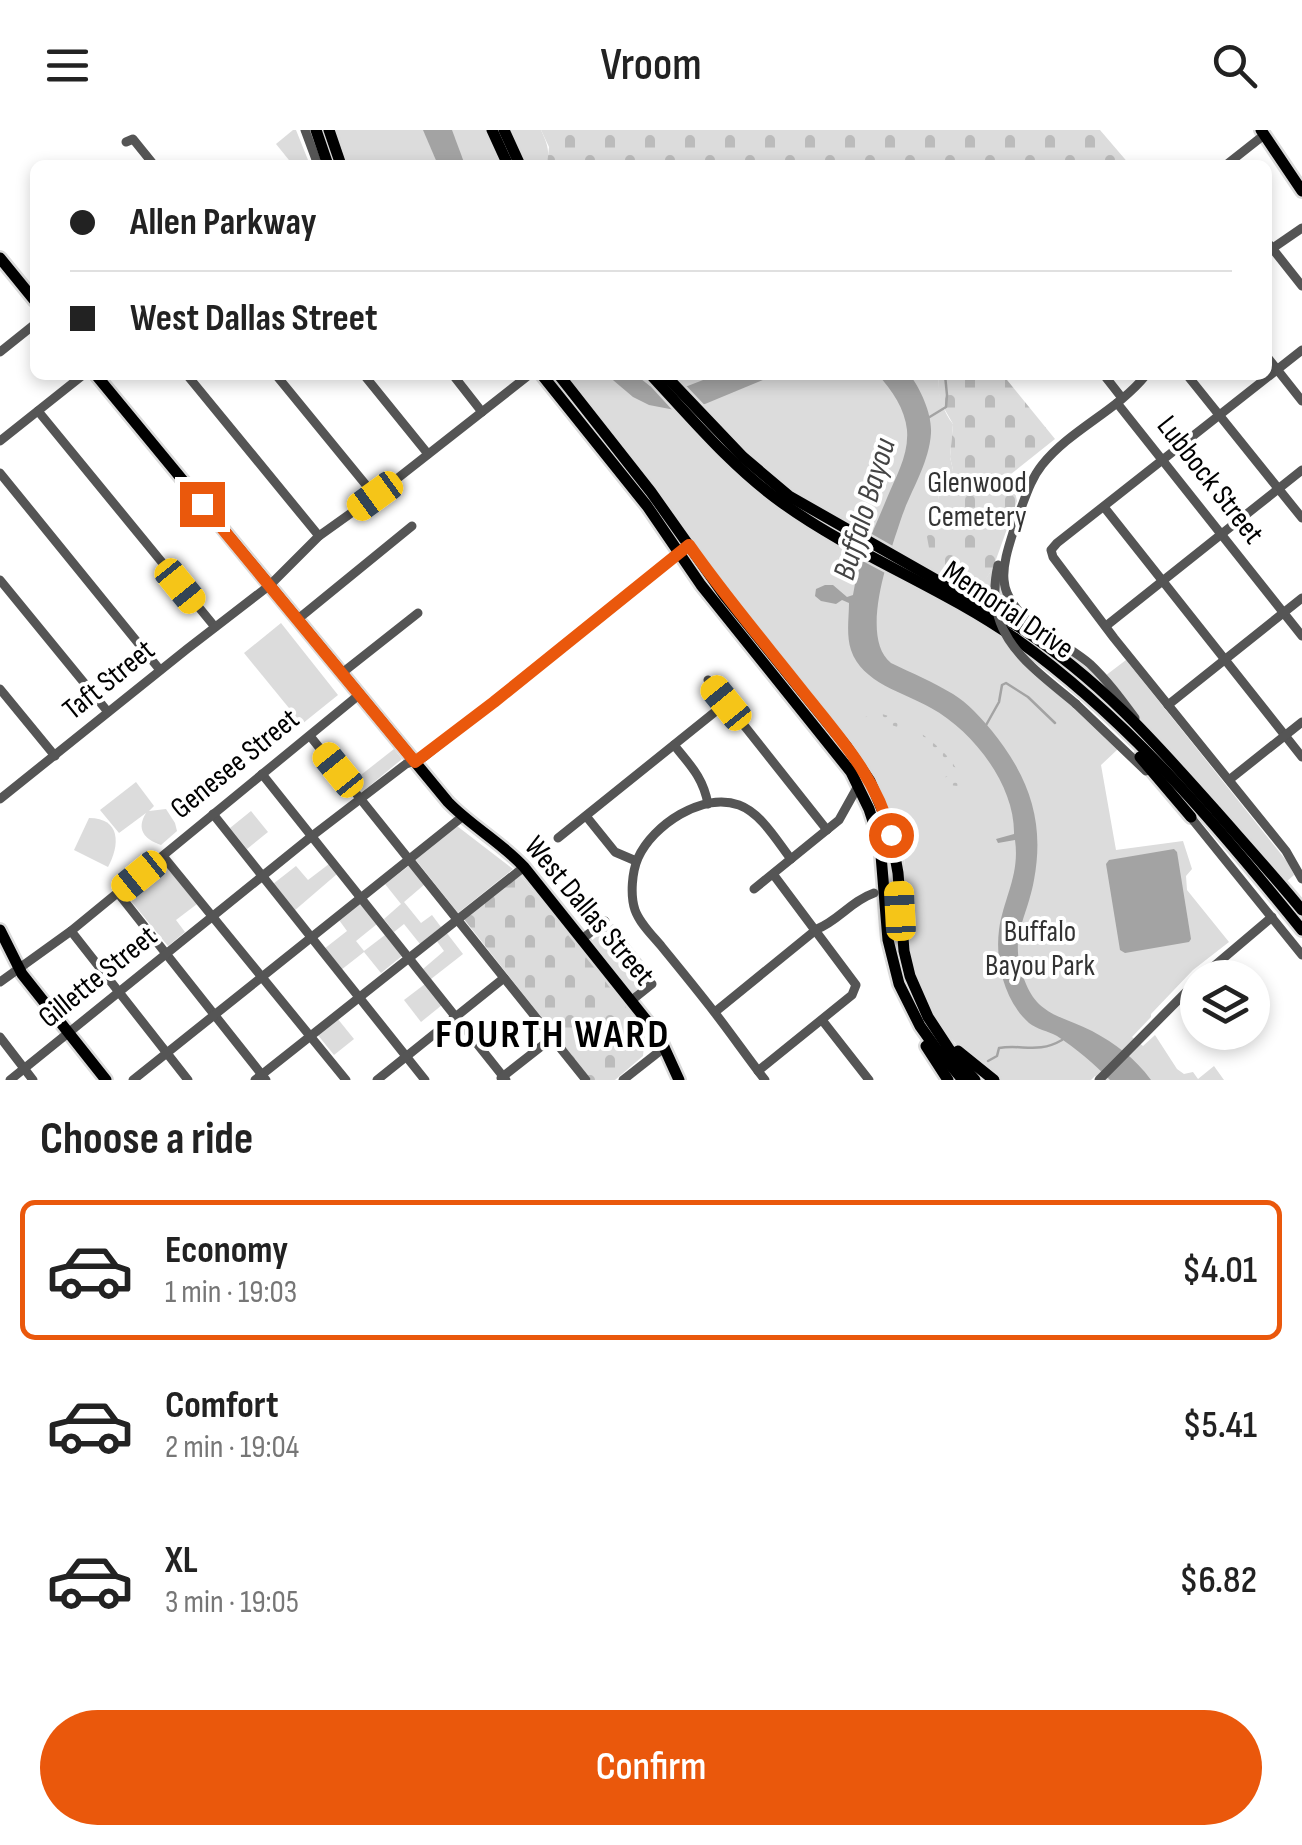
<!DOCTYPE html>
<meta charset="utf-8">
<style>
:root{--surface:#fff;--page:#f6f6f6;--text:#222;--muted:#767676;--line:#e0e0e0;--accent:#ea580c}
body{margin:0;font-family:"Sofia Sans Condensed",sans-serif;background:var(--page);color:var(--text);height:100vh;display:flex;flex-direction:column;font-size:38px;white-space:nowrap}
*{box-sizing:border-box;margin:0}
p{font-size:32px;color:var(--muted)}
.icon{flex:none;width:55px;height:55px;fill:none;stroke:currentColor;stroke-width:2;stroke-linecap:round;stroke-linejoin:round}
.map{position:relative;height:950px;overflow:hidden}
.drawer{display:flex;flex-direction:column;background:var(--surface);flex:1}
.drawer>*{flex:none}
.banner{position:absolute;left:30px;top:30px;width:1242px;height:220px;border-radius:15px;box-shadow:0 5px 15px #0003;display:grid;align-content:center;height:220px;padding:0 40px;background:var(--surface)}
.tools{position:absolute;left:1180px;top:830px;display:grid;gap:20px}
.tools a{display:grid;place-items:center;width:90px;height:90px;border-radius:50%;background:var(--surface);box-shadow:0 5px 15px #0003;font-size:50px}
.end{position:absolute;width:45px;height:45px;margin:-22px;border:12px solid #ea580c;background:#fff;box-shadow:0 0 0 5px #fff}
.from{border-radius:50%}
.car{position:absolute;width:30px;height:60px;margin:-30px -15px;border-radius:12px;box-shadow:0 0 8px 2px #0007;background:linear-gradient(#f5c518 24%,#345 0 40%,#f5c518 0 76%,#345 0 86%,#f5c518 0)}
.banner b{display:flex;align-items:center;gap:35px;height:95px;font-size:38px}
.banner b+b{border-top:2px solid var(--line)}
.banner i{width:25px;height:25px;background:var(--text)}
ul{padding:0;list-style:none}
li{display:flex;align-items:center;gap:30px;height:140px;margin:0 20px 15px;padding:0 20px;border:5px solid transparent;border-radius:15px}
li div{flex:1}
li b{display:block;font-size:38px}
li em{font-style:normal;font-weight:600}
li.active{border-color:var(--accent)}
li>.icon{width:90px;height:90px;stroke-width:1.5}
h2{padding:0 40px;font-size:45px;line-height:120px}
.primary-button{display:flex;gap:20px;margin-top:auto;padding:20px 40px}
.primary-button a{flex:1;height:115px;border-radius:60px;background:var(--accent);color:#fff;font-size:40px;font-weight:600;line-height:115px;text-align:center}
header{display:flex;justify-content:space-between;align-items:center;height:130px;padding:0 40px;background:var(--surface);font-size:45px;font-weight:600}
.map>svg:first-child{display:block}
.green{fill:#dcdcdc}
.cemetery{fill:url(#cemetery-stones)}
.garden{fill:url(#garden-dots)}
.water{fill:#a3a3a3}
.lines{fill:none;stroke-linecap:round;stroke-linejoin:round}
.stream{stroke:#a3a3a3;stroke-width:2.5}
.major-casing{stroke:#dbdbdb;stroke-width:16}
.minor{stroke:#555;stroke-width:9}
.major{stroke:#000;stroke-width:11}
.minor-bridge{stroke:#555;stroke-width:9}
.route{stroke:#ea580c;stroke-width:12}
.labels{text-anchor:middle;dominant-baseline:central;stroke-width:8;stroke-linejoin:round;paint-order:stroke}
.street-label{font-size:30px;fill:#000;stroke:#fff}
.park-label{font-size:30px;fill:#333;stroke:#fff}
.water-label{font-size:32px;font-style:italic;fill:#444;stroke:#fff}
.district-label{font-size:40px;font-weight:bold;letter-spacing:2.5px;fill:#000;stroke:#fff}
</style>
<header><svg class="icon" aria-label="menu" viewBox="0 0 24 24"><path d="M4 6h16M4 12h16M4 18h16"/></svg>Vroom<svg class="icon" aria-label="search" viewBox="0 0 24 24"><circle cx="10" cy="10" r="6"/><path d="M15 15l6 6"/></svg></header>
<div class="map">
<svg width="1302" height="950" viewBox="0 0 1302 950">
<defs>
<pattern id="cemetery-stones" width="16" height="16" patternUnits="userSpaceOnUse" patternTransform="scale(2.5)"><rect width="16" height="16" fill="#dcdcdc"/><path d="M2 7V4a2 2 0 0 1 4 0v3zM10 15v-3a2 2 0 0 1 4 0v3z" fill="#bbb"/></pattern>
<pattern id="garden-dots" width="8" height="8" patternUnits="userSpaceOnUse" patternTransform="scale(2.5)"><rect width="8" height="8" fill="#dcdcdc"/><path d="M2 2h.1M6 6h.1" fill="none" stroke="#bbb" stroke-width="1.8" stroke-linecap="round"/></pattern>
</defs>
<rect width="100%" height="100%" fill="#fff"/>
<!-- green -->
<g class="green">
<polygon points="293,0 296,0 310,35 293,35 276,14"/>
<path d="M 333,0 L 541,0 C 547,13 550,21 547,35 L 348,35 Z"/>
<path d="M 568,245 L 939,245 C 937,262 942,280 953,294 L 950,327 L 953,340 L 939,364 L 938,375 L 929,396 L 979,459 L 993,438 L 1001,444 C 1000,461 1005,473 1017,486 L 1016,488 L 914,431 L 904,450 L 1003,508 C 1019,537 1046,554 1071,575 C 1087,589 1102,604 1118,619 L 1101,635 L 1116,720 L 1183,711 L 1192,739 L 1186,746 L 1187,760 L 1229,812 L 1193,840 L 1151,884 L 1151,887 L 1132,907 L 1143,916 L 1155,905 L 1177,939 L 1184,944 L 1193,942 L 1198,949 L 1214,936 L 1224,950 L 1100,950 L 1095,946 L 1091,950 L 999,950 L 961,919 L 946,903 L 924,866 L 909,819 L 904,726 L 899,717 L 894,691 L 878,653 L 863,628 L 714,440 L 675,384 Z"/>
<polygon points="281,493 338,565 302,594 244,523"/>
<polygon points="1126,530 1289,734 1294,745 1286,752 1133,581 1105,546"/>
<polygon points="394,619 402,629 361,663 352,652"/>
<path d="M 136,652 L 154,676 L 149,681 L 166,679 L 175,693 L 177,701 L 161,715 C 144,709 136,699 146,683 L 119,703 L 100,680 Z"/>
<polygon points="251,681 268,702 247,719 230,698"/>
<path d="M 89,688 C 121,688 120,715 108,737 L 74,720 Z"/>
<polygon points="457,696 513,739 458,783 415,729"/>
<polygon points="329,734 337,744 294,781 273,754 296,736 308,750"/>
<polygon points="165,735 197,774 176,790 185,802 168,816 126,765 135,755"/>
<polygon points="410,735 425,754 404,772 421,793 432,785 441,797 420,814 404,794 394,802 384,789 401,774 385,754"/>
<polygon points="360,773 377,794 356,811 364,821 385,805 402,826 381,843 364,822 341,840 324,819 347,801 339,790"/>
<polygon points="613,794 655,846 633,863 591,811"/>
<polygon points="446,802 463,824 431,849 423,839 444,821 436,810"/>
<polygon points="425,854 442,875 421,892 404,870"/>
<polygon points="337,888 354,909 334,925 317,904"/>
</g>
<!-- cemetery -->
<g class="cemetery">
<polygon points="541,0 1100,0 1130,35 547,35 549,17"/>
<polygon points="939,245 1003,245 1055,309 1011,344 1017,371 993,438 980,459 944,440 930,423 927,407 945,346 953,340 950,327 953,294 941,273 938,259"/>
<polygon points="520,745 619,866 645,904 643,926 615,950 591,950 463,788"/>
</g>
<!-- garden -->
<path class="garden" d="M 882,584 C 909,591 957,624 961,652 L 958,656 L 948,655 L 945,647 L 951,645 L 948,635 L 933,619 L 929,620 L 901,598 L 865,587 Z"/>
<!-- water -->
<g class="water">
<polygon points="423,0 452,0 465,35 438,35"/>
<polygon points="607,245 636,245 650,256 685,257 716,245 775,245 705,274 675,280 649,275 633,267"/>
<path d="M 878,245 L 910,245 C 921,260 932,284 931,303 C 929,335 909,363 900,392 C 889,426 859,507 891,533 C 912,543 933,552 953,564 C 968,573 981,588 992,601 C 1029,647 1045,691 1034,750 C 1026,793 1007,808 1026,854 C 1039,886 1065,887 1092,901 C 1116,914 1135,928 1151,950 L 1110,950 C 1093,933 1077,919 1057,906 C 1048,901 1036,899 1029,893 C 1004,871 995,831 999,800 C 1004,767 1020,745 1015,710 L 998,713 L 996,709 L 1014,704 C 1015,655 973,601 931,578 C 903,562 862,553 851,520 C 846,505 849,487 849,473 L 842,470 L 836,474 L 821,471 L 815,466 L 816,459 L 825,455 L 833,455 L 847,467 L 853,465 C 858,431 874,400 887,368 C 896,346 909,325 907,300 C 905,279 892,260 878,245 Z"/>
<polygon points="1174,719 1177,722 1191,809 1189,812 1125,823 1120,820 1106,734 1109,730"/>
</g>
<g class="lines">
<!-- stream -->
<g class="stream">
<polyline points="928,288 946,277 947,265 945,245"/>
<polyline points="985,597 999,572 1002,555 1006,553 1028,567 1055,593"/>
<path d="M 988,931 L 997,926 L 999,918 C 1022,914 1038,924 1062,910"/>
</g>
<!-- major casing -->
<g class="major-casing">
<g id="major">
<polyline points="316,0 328,35"/>
<polyline points="329,0 341,35"/>
<polyline points="492,0 508,35"/>
<polyline points="504,0 520,35"/>
<polyline points="1261,0 1302,61"/>
<polyline points="0,128 35,171"/>
<path d="M 96,245 L 448,672 C 471,696 501,712 524,737 L 659,906 L 679,950"/>
<polyline points="542,245 647,376 701,455 851,642 869,679 880,713 888,810 899,854 920,896 935,917 963,950"/>
<polyline points="559,245 651,362 724,465 847,617 870,651 888,694 893,715 898,743 904,821 910,846 928,887 949,919 975,950"/>
<path d="M 651,245 C 692,289 732,337 781,372 C 854,425 942,457 1016,509 C 1127,588 1217,695 1302,800"/>
<path d="M 665,245 L 743,327 L 789,366 L 1019,497 C 1099,549 1153,610 1216,681 C 1245,714 1274,746 1302,780"/>
<polyline points="1140,627 1191,687"/>
<polyline points="0,800 22,844 106,950"/>
<polyline points="926,916 948,950"/>
<polyline points="958,921 994,950"/>
</g>
</g>
<!-- minor -->
<g class="minor">
<polyline points="305,0 318,35"/>
<polyline points="126,12 133,9 154,35"/>
<polyline points="1226,35 1264,5"/>
<polyline points="1268,113 1302,156"/>
<polyline points="1270,120 1302,98"/>
<polyline points="1302,220 1057,413 1051,420 1053,427 1114,508 1286,721 1302,749"/>
<polyline points="0,222 35,194"/>
<polyline points="1268,228 1302,271"/>
<polyline points="187,245 319,406"/>
<polyline points="276,245 375,366"/>
<polyline points="364,245 428,324"/>
<polyline points="453,245 482,282"/>
<polyline points="1104,245 1122,268"/>
<polyline points="1187,245 1302,388"/>
<polyline points="1117,273 1302,506"/>
<polyline points="38,281 215,497"/>
<polyline points="0,311 83,245"/>
<polyline points="0,343 160,540"/>
<polyline points="1104,377 1302,627"/>
<path d="M 1019,382 C 1014,403 1002,429 1004,450 C 1007,490 1063,510 1090,534 C 1107,550 1121,569 1135,588"/>
<path d="M 1018,386 C 1025,369 1030,350 1042,335 C 1071,299 1117,281 1146,245"/>
<polyline points="0,450 108,582"/>
<polyline points="298,489 412,396"/>
<polyline points="1106,496 1302,340"/>
<polyline points="342,543 418,483"/>
<polyline points="708,550 827,700"/>
<polyline points="0,559 55,626"/>
<polyline points="1076,574 1146,641"/>
<polyline points="1168,575 1302,468"/>
<polyline points="310,606 586,950"/>
<path d="M 674,615 C 690,635 703,647 708,674"/>
<polyline points="262,644 506,950"/>
<polyline points="1229,650 1302,592"/>
<polyline points="0,669 187,519 270,455 319,406 375,366 529,245"/>
<polyline points="213,684 425,950"/>
<polyline points="1188,684 1302,825"/>
<polyline points="586,686 615,722 636,731"/>
<polyline points="558,708 726,573"/>
<polyline points="163,726 346,950"/>
<polyline points="754,759 839,690 858,656"/>
<polyline points="118,763 266,950"/>
<polyline points="71,801 188,950"/>
<polyline points="582,809 605,791"/>
<polyline points="1200,848 1272,787"/>
<polyline points="0,852 71,801 360,564"/>
<polyline points="632,870 652,854"/>
<path d="M 715,882 L 817,799 C 838,791 851,771 874,763"/>
<polyline points="822,890 869,950"/>
<polyline points="0,907 33,950"/>
<polyline points="758,941 852,865 856,855 773,744"/>
<polyline points="501,948 552,908"/>
<polyline points="10,950 312,706 406,634 424,627 683,420"/>
<polyline points="133,950 462,687"/>
<polyline points="255,950 524,737"/>
<polyline points="377,950 504,848"/>
<polyline points="623,950 665,917"/>
<path d="M 765,950 C 748,928 732,905 715,883 C 698,861 680,839 662,817 C 653,806 640,794 635,780 C 630,765 632,742 638,728 C 653,695 702,662 739,675 C 761,683 777,711 791,729"/>
<polyline points="1099,950 1198,850"/>
</g>
<!-- major -->
<use href="#major" class="major"/>
<!-- minor-bridge -->
<path class="minor-bridge" d="M 998,435 C 982,505 1028,534 1076,574"/>
</g>
<g class="lines">
<!-- route -->
<path class="route" d="M 202,374 L 415,632 L 494,572 L 689,415 C 726,468 768,517 808,568 C 842,610 878,651 891,705"/>
</g>
<g class="labels">
<!-- street labels -->
<g class="street-label">
<text transform="translate(1210 350) rotate(52)">Lubbock Street</text>
<text transform="translate(1008 480) rotate(34)">Memorial Drive</text>
<text transform="translate(109 550) rotate(-39)">Taft Street</text>
<text transform="translate(235 634) rotate(-39)">Genesee Street</text>
<text transform="translate(589 781) rotate(50)">West Dallas Street</text>
<text transform="translate(98 847) rotate(-39)">Gillette Street</text>
</g>
<!-- park labels -->
<g class="park-label">
<text x="977" y="353">Glenwood<tspan x="977" dy="34">Cemetery</tspan></text>
<text x="1040" y="802">Buffalo<tspan x="1040" dy="34">Bayou Park</tspan></text>
</g>
<!-- water labels -->
<g class="water-label">
<text transform="translate(865 379) rotate(-73)">Buffalo Bayou</text>
</g>
<!-- district labels -->
<g class="district-label">
<text x="553" y="905">FOURTH WARD</text>
</g>
</g>
</svg>
<div class="tools">
<a><svg class="icon" aria-label="layers" viewBox="0 0 24 24"><path d="M12 4l9 5-9 5-9-5zM3 14l9 5 9-5"/></svg></a>
</div>
<i class="end from" style="left:891px;top:705px"></i>
<i class="end" style="left:202px;top:374px"></i>
<i class="car" style="left:375px;top:366px;rotate:234deg"></i>
<i class="car" style="left:180px;top:456px;rotate:141deg"></i>
<i class="car" style="left:726px;top:573px;rotate:321deg"></i>
<i class="car" style="left:338px;top:640px;rotate:321deg"></i>
<i class="car" style="left:139px;top:746px;rotate:231deg"></i>
<i class="car" style="left:900px;top:781px;rotate:357deg"></i>
<div class="banner">
<b><i class="from"></i>Allen Parkway</b>
<b><i></i>West Dallas Street</b>
</div>
</div>
<section class="drawer">
<h2>Choose a ride</h2>
<ul>
<li class="active"><svg class="icon" aria-label="car" viewBox="0 0 24 24"><path d="M5 17H2v-5l4-1 3-4h7l3 4 3 1v5h-3M9 17h6M6 11h13"/><circle cx="7" cy="17" r="2"/><circle cx="17" cy="17" r="2"/></svg><div><b>Economy</b><p>1 min · 19:03</p></div><em>$4.01</em></li>
<li><svg class="icon" aria-label="car" viewBox="0 0 24 24"><path d="M5 17H2v-5l4-1 3-4h7l3 4 3 1v5h-3M9 17h6M6 11h13"/><circle cx="7" cy="17" r="2"/><circle cx="17" cy="17" r="2"/></svg><div><b>Comfort</b><p>2 min · 19:04</p></div><em>$5.41</em></li>
<li><svg class="icon" aria-label="car" viewBox="0 0 24 24"><path d="M5 17H2v-5l4-1 3-4h7l3 4 3 1v5h-3M9 17h6M6 11h13"/><circle cx="7" cy="17" r="2"/><circle cx="17" cy="17" r="2"/></svg><div><b>XL</b><p>3 min · 19:05</p></div><em>$6.82</em></li>
</ul>
<div class="primary-button"><a>Confirm</a></div>
</section>
